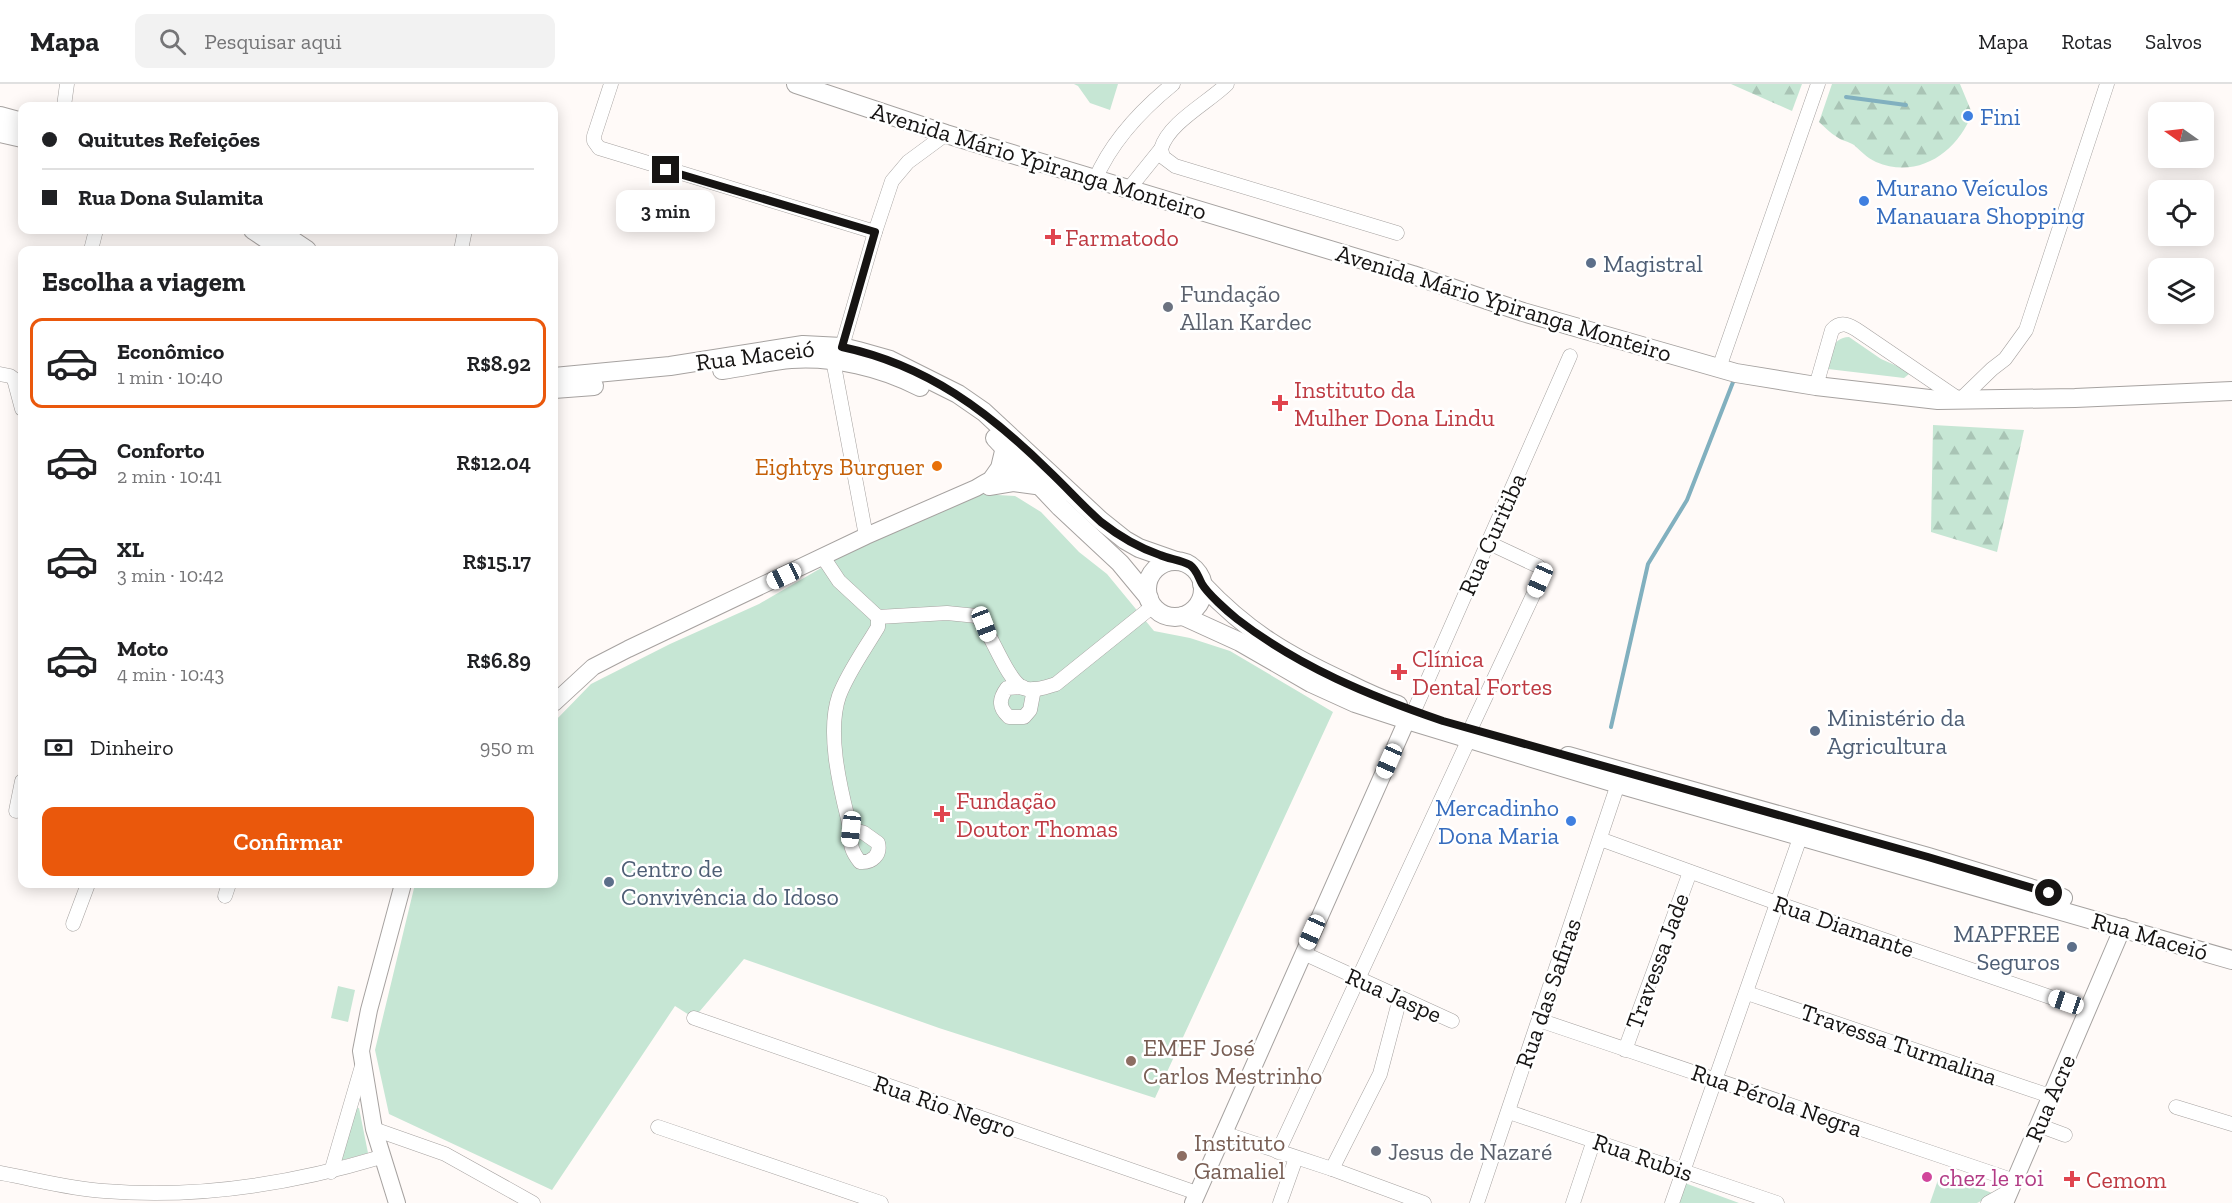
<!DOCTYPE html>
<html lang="pt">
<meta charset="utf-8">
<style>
:root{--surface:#fff;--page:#f2f2f2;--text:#202124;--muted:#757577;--line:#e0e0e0;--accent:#ea580c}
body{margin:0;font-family:"Zilla Slab",serif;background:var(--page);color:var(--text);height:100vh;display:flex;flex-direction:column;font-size:22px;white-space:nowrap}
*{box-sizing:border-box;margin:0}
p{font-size:20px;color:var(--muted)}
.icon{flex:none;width:33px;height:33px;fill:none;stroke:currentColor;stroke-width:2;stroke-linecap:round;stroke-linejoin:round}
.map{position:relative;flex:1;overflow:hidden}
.panel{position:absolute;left:18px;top:162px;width:540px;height:642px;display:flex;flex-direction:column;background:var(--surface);border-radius:12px;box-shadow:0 3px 15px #0003}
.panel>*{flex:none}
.banner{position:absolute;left:18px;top:18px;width:540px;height:132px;border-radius:12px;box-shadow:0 3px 15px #0003;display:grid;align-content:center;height:132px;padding:0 24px;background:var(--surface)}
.needle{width:39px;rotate:284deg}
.controls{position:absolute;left:2148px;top:18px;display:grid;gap:12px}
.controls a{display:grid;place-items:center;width:66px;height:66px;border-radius:12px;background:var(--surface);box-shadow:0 3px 15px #0003;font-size:30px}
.end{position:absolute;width:27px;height:27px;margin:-14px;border:8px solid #161413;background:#fff;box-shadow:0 0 0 3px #fff}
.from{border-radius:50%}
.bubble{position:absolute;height:42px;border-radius:12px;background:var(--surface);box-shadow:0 3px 15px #0003;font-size:20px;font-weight:600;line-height:42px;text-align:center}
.car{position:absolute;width:18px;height:36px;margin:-18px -9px;border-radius:8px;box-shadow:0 0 4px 2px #0007;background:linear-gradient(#fff 24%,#345 0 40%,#fff 0 76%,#345 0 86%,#fff 0)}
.banner b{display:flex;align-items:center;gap:21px;height:57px;font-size:22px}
.banner b+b{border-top:2px solid var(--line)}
.banner i{width:15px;height:15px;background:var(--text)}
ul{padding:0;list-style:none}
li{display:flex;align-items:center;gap:18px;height:90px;margin:0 12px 9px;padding:0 12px;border:3px solid transparent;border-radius:12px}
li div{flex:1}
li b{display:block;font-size:22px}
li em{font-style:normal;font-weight:600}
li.on{border-color:var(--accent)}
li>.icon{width:54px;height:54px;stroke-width:1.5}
h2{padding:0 24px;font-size:27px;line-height:72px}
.pay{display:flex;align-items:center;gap:15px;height:66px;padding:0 24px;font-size:22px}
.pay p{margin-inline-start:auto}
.cta{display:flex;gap:12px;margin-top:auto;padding:12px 24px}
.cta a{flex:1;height:69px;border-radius:12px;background:var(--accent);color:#fff;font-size:24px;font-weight:600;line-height:69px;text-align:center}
header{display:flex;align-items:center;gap:36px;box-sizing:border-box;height:84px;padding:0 30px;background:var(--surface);border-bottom:2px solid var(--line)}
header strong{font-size:28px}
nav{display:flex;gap:33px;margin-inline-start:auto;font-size:21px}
.search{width:420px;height:54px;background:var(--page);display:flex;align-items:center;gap:15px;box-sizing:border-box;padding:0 21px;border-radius:12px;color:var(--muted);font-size:22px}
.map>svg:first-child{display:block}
.green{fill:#c6e6d4}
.forest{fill:url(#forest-firs)}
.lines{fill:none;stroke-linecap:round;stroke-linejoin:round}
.stream{stroke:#81b0bf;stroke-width:4}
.minor-casing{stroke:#a6a2a0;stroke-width:15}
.tertiary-casing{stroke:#a6a2a0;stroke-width:18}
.secondary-casing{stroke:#a6a2a0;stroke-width:20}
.minor{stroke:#fff;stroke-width:14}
.tertiary{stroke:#fff;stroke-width:16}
.secondary{stroke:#fff;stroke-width:18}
.route{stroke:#161413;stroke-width:8}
.shop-dot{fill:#3f7fe0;stroke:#fff;stroke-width:2}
.health-dot{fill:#e0444e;stroke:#fff;stroke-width:2}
.service-dot{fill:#5c6f8a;stroke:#fff;stroke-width:2}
.worship-dot{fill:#6b7280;stroke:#fff;stroke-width:2}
.food-dot{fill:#e8710a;stroke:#fff;stroke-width:2}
.education-dot{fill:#8d6e63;stroke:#fff;stroke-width:2}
.hotel-dot{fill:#d1479c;stroke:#fff;stroke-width:2}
.labels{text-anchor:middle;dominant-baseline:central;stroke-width:5;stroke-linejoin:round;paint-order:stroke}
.shop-label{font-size:24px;fill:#366cbe;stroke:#fff;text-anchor:start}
.street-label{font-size:24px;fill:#161413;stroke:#fff}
.health-label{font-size:24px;fill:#be3a42;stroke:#fff;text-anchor:start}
.service-label{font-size:24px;fill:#4e5e75;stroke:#fff;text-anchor:start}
.worship-label{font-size:24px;fill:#5b616d;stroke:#fff;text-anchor:start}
.food-label{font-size:24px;fill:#c56008;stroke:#fff;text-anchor:end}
.education-label{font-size:24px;fill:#785e54;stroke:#fff;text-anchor:start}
.hotel-label{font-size:24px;fill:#b23c85;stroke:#fff;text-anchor:start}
</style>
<header>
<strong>Mapa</strong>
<div class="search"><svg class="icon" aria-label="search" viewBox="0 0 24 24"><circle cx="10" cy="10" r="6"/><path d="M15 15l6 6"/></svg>Pesquisar aqui</div>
<nav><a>Mapa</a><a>Rotas</a><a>Salvos</a></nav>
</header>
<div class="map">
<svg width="2232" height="1119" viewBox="0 0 2232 1119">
<defs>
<pattern id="forest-firs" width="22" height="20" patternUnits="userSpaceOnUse" patternTransform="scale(1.5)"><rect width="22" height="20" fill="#c6e6d4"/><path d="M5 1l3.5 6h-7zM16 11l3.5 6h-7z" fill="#a9c4b5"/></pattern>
</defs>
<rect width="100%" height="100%" fill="#fffaf8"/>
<!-- green -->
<g class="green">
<polygon points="1074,0 1118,0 1110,26 1090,19 1078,2"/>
<path d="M 1849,253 L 1881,275 L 1906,286 L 1909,290 L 1904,294 L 1828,285 C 1831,270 1831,254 1849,253 Z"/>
<polygon points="980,410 1015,412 1041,428 1079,468 1107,490 1154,547 1190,554 1230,567 1333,628 1155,1014 939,944 744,875 694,934 675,922 552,1106 389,1030 375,966 415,800 554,800 554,638 591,600 670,560 759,520 885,447"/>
<polygon points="338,902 355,906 348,938 331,934"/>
<polygon points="359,1024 368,1069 339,1077 352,1025"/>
<polygon points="1940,1090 1995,1110 1977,1119 1930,1119"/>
<polygon points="1682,1098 1739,1119 1675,1119"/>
</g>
<!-- forest -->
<g class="forest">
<polygon points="1731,0 1802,0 1792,27"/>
<path d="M 1832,0 L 1960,0 L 1972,29 C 1958,68 1918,96 1876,78 C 1867,74 1861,67 1854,61 C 1848,57 1842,57 1837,53 C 1830,49 1825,43 1819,38 Z"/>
<polygon points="1933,341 2024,346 1997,468 1931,448"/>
</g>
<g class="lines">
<!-- stream -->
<g class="stream">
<polyline points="1846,13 1906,21"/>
<polyline points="1611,643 1648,480 1687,416 1735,293"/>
</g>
<!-- minor casing -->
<g class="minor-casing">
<g id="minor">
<polyline points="611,0 594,52 594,57 599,64 875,148"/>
<path d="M 1227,0 C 1209,18 1168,39 1161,65 L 1163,73 L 1175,82 L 1397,149"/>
<polyline points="64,22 67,0"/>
<path d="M 1095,96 C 1111,58 1141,26 1173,0"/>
<polyline points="1128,106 1161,65"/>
<polyline points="91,166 96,146"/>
<polyline points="461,166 465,146"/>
<polyline points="842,263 875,148 892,97 908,78 946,50"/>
<polyline points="833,276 866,452"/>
<polyline points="1719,284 1818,0"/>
<polyline points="0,290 10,292 14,295 22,325"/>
<path d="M 1816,302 L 1832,246 C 1841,236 1850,241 1860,248 L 1960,316 L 1992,285 L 2005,275 L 2026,246 L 2107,0"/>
<path d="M 823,473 L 839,497 L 878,533 L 947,529 L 977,532 C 991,548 1006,595 1023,604 C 1033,608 1046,603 1056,600 L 1153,522"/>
<path d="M 1023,603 L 1007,604 C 999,615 998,623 1009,633 L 1024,633 L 1030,626 L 1034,605"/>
<polyline points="1414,627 1570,272"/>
<polyline points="1471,644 1542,492 1542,487 1538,482 1489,459"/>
<polyline points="16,727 22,697"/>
<path d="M 851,745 L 864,749 L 878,759 C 881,771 872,779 860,778 C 845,759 854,755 848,735 C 839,699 827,647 839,612 C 848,588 865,565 878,543 L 878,533"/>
<polyline points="1600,755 1777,819 2088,926"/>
<polyline points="225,812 229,800"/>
<polyline points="73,840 88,800"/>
<polyline points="1303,869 1452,937"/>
<polyline points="1747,909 2050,1012"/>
<polyline points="694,934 1197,1109"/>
<polyline points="1539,936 2015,1097"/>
<polyline points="1625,966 1690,788"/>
<polyline points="2176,1023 2232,1040"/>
<polyline points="1509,1028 1777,1119"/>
<polyline points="2038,1041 2065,1051"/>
<polyline points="658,1043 881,1119"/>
<polyline points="374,1045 445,1070 533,1119"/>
<polyline points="1223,1049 1332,1085 1424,1119"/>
<polyline points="1278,1068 1469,655"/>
<polyline points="1332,1085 1380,990 1400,914"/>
<polyline points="331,1088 362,982"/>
<path d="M 0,1089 C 34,1095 70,1105 104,1107 C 198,1115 291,1100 381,1073"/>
<polyline points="1280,1119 1296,1074"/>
<polyline points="1477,1119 1618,700"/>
<polyline points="1573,1119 1594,1056"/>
<polyline points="1672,1119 1801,751"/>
<polyline points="1988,1119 2011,1106"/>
</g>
</g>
<!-- tertiary casing -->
<g class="tertiary-casing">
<g id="tertiary">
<polyline points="989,403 1013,399 1043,403"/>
<path d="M 554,619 L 593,583 L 628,565 L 866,452 L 976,404 C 996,392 1011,384 1034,387"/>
<polyline points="397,1119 374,1045 361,967 369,926 403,800"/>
<polyline points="1193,1119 1407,636"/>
<polyline points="2005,1119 2123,843"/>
</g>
</g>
<!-- secondary casing -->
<g class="secondary-casing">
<g id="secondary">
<polyline points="796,0 946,50 1413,191 1523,228 1736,289 1816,302 1938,316 2075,314 2232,307"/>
<polyline points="0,32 22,38"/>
<polyline points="0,49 22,54"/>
<polyline points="253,146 283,166"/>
<polyline points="277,146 307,166"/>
<path d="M 722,286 C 745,283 768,277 791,275 C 834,272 882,283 920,303"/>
<polyline points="554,293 670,282 803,261 842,263 858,267 890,276 958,310 984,328 1100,436 1125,456 1139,464 1176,477"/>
<polyline points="554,305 594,302"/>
<polyline points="995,354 1060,423 1120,479 1149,514"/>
<polyline points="993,394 1000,384 1005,363"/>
<circle cx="1175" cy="505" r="28"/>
<path d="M 1202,500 C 1247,548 1288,572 1347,599 C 1363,607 1380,615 1398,621"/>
<polyline points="1183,532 1240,558 1311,599 1355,619 1407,636 1618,700 2232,876"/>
<polyline points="1568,672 1928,773 2063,814"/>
</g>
</g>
<!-- minor -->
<use href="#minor" class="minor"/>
<!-- tertiary -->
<use href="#tertiary" class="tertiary"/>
<!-- secondary -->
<use href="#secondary" class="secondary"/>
</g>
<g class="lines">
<!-- route -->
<path class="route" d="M 666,86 L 875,148 L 842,263 C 927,281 989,328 1049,387 C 1067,404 1083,422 1101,438 C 1120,453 1137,463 1160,471 C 1169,475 1181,476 1190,481 C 1197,486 1198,493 1202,500 C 1208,510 1227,527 1237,535 C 1299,583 1370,612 1443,637 L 1928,773 L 2049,809"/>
</g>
<!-- markers -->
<g class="shop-dot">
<circle cx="1968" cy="32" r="6"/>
<circle cx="1864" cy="117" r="6"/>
<circle cx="1571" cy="737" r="6"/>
</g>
<g class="health-dot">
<path d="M1050 144h6v6h6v6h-6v6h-6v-6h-6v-6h6z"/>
<path d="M1277 310h6v6h6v6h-6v6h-6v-6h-6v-6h6z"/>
<path d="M1396 579h6v6h6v6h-6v6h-6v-6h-6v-6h6z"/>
<path d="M939 721h6v6h6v6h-6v6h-6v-6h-6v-6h6z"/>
<path d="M2069 1086h6v6h6v6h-6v6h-6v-6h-6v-6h6z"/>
</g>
<g class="service-dot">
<circle cx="1591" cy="179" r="6"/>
<circle cx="1815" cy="647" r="6"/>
<circle cx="609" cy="798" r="6"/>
<circle cx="2072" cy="863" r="6"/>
</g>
<g class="worship-dot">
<circle cx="1168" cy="223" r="6"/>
<circle cx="1376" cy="1067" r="6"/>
</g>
<circle class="food-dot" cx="937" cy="382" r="6"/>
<g class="education-dot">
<circle cx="1131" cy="977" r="6"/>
<circle cx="1182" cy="1072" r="6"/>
</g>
<circle class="hotel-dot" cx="1927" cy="1093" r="6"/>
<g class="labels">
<!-- shop labels -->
<g class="shop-label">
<text x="1980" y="32">Fini</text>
<text x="1876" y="103">Murano Veículos<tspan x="1876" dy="28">Manauara Shopping</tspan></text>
<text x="1559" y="723" text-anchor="end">Mercadinho<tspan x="1559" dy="28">Dona Maria</tspan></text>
</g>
<!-- street labels -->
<g class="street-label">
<text transform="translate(1039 77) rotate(17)">Avenida Mário Ypiranga Monteiro</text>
<text transform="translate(1504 219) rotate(17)">Avenida Mário Ypiranga Monteiro</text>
<text transform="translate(755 271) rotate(-7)">Rua Maceió</text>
<text transform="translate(1492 450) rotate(-66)">Rua Curitiba</text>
<text transform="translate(1844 842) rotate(19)">Rua Diamante</text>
<text transform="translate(2150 852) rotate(16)">Rua Maceió</text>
<text transform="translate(1657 877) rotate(-70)">Travessa Jade</text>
<text transform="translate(1548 909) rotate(-71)">Rua das Safiras</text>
<text transform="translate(1394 911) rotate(24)">Rua Jaspe</text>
<text transform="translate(1899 960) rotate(19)">Travessa Turmalina</text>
<text transform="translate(2050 1014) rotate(-67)">Rua Acre</text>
<text transform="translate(1777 1016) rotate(19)">Rua Pérola Negra</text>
<text transform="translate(945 1022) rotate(19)">Rua Rio Negro</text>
<text transform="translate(1643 1073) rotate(19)">Rua Rubis</text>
</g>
<!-- health labels -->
<g class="health-label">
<text x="1065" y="153">Farmatodo</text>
<text x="1294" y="305">Instituto da<tspan x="1294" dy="28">Mulher Dona Lindu</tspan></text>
<text x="1412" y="574">Clínica<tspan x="1412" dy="28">Dental Fortes</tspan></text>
<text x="956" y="716">Fundação<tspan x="956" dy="28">Doutor Thomas</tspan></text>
<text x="2086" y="1095">Cemom</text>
</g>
<!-- service labels -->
<g class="service-label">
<text x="1603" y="179">Magistral</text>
<text x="1827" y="633">Ministério da<tspan x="1827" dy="28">Agricultura</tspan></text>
<text x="621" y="784">Centro de<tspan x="621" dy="28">Convivência do Idoso</tspan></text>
<text x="2060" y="849" text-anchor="end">MAPFREE<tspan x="2060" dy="28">Seguros</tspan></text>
</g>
<!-- worship labels -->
<g class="worship-label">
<text x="1180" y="209">Fundação<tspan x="1180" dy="28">Allan Kardec</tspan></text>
<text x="1388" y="1067">Jesus de Nazaré</text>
</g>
<!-- food labels -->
<g class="food-label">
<text x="925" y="382">Eightys Burguer</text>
</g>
<!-- education labels -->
<g class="education-label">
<text x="1143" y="963">EMEF José<tspan x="1143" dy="28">Carlos Mestrinho</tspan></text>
<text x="1194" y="1058">Instituto<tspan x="1194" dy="28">Gamaliel</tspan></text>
</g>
<!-- hotel labels -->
<g class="hotel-label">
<text x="1939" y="1093">chez le roi</text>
</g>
</g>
</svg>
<div class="controls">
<a><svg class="needle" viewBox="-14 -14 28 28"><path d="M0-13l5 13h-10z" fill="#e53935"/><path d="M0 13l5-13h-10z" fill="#757577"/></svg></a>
<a><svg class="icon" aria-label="locate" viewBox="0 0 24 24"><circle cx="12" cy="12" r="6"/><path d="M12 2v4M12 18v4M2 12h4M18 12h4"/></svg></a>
<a><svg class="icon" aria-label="layers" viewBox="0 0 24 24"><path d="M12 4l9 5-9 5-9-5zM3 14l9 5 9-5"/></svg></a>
</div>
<i class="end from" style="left:2049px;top:809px"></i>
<i class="end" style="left:666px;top:86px"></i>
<div class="bubble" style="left:616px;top:106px;width:99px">3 min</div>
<i class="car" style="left:784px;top:492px;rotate:245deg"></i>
<i class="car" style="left:1540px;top:496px;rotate:204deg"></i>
<i class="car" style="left:984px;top:540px;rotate:159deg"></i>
<i class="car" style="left:1389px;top:677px;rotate:204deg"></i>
<i class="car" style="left:851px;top:745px;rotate:186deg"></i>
<i class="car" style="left:1312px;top:848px;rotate:204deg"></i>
<i class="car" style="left:2066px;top:918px;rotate:289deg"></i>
<div class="banner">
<b><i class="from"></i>Quitutes Refeições</b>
<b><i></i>Rua Dona Sulamita</b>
</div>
<section class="panel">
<h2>Escolha a viagem</h2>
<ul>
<li class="on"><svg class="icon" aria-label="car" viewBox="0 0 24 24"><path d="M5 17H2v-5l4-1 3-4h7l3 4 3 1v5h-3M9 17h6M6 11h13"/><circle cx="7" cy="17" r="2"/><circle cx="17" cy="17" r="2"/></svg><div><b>Econômico</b><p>1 min · 10:40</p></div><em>R$8.92</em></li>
<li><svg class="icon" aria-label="car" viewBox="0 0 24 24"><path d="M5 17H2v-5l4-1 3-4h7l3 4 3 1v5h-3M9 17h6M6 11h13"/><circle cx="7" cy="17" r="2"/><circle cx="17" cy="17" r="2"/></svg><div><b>Conforto</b><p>2 min · 10:41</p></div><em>R$12.04</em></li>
<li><svg class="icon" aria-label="car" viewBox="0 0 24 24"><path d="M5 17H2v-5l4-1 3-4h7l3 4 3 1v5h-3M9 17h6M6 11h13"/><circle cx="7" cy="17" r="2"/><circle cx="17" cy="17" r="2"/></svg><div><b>XL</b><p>3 min · 10:42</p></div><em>R$15.17</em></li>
<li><svg class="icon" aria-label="car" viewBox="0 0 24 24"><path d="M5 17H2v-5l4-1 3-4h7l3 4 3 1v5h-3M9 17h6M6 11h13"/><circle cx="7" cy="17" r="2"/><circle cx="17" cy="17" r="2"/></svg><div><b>Moto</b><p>4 min · 10:43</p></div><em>R$6.89</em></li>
</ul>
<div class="pay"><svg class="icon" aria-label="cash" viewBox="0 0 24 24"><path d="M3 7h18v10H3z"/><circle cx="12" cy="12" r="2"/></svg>Dinheiro<p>950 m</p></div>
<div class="cta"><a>Confirmar</a></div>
</section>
</div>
